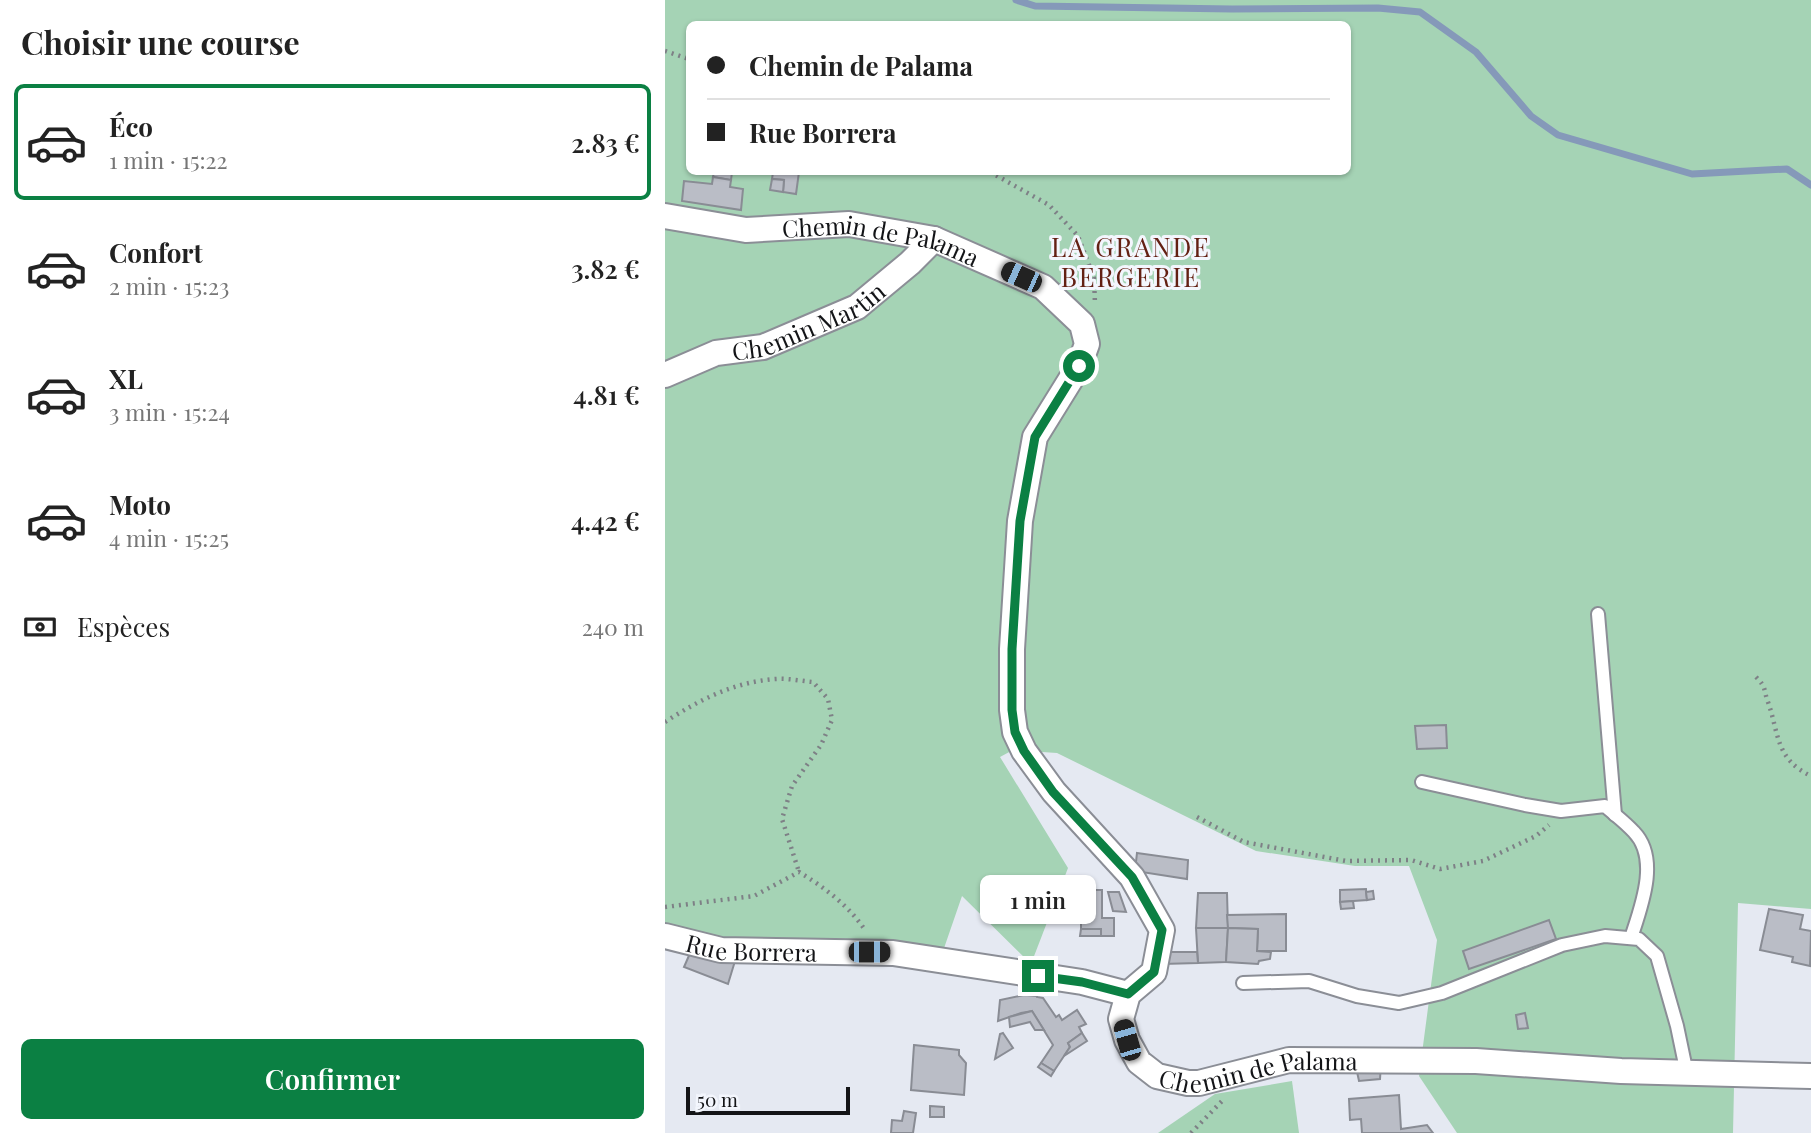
<!DOCTYPE html>
<html lang="fr">
<meta charset="utf-8">
<style>
:root{--surface:#fff;--page:#f2f2f2;--text:#222;--muted:#767676;--line:#e0e0e0;--accent:#0b8043}
body{margin:0;font-family:"Playfair Display",serif;background:var(--page);color:var(--text);height:100vh;display:flex;flex-direction:column;font-size:26px;white-space:nowrap}
*{box-sizing:border-box;margin:0}
p{font-size:23px;color:var(--muted)}
.icon{flex:none;width:38px;height:38px;fill:none;stroke:currentColor;stroke-width:2;stroke-linecap:round;stroke-linejoin:round}
.map{position:relative;flex:1;overflow:hidden}
.drawer{display:flex;flex-direction:column;background:var(--surface);width:665px}
.drawer>*{flex:none}
.guide{position:absolute;left:21px;top:21px;width:665px;height:154px;border-radius:10px;box-shadow:0 2px 5px #0004;display:grid;align-content:center;height:154px;padding:0 21px;background:var(--surface)}
.scale{position:absolute;left:21px;bottom:18px;width:164px;box-sizing:border-box;padding-left:7px;border:4px solid #131417;border-top:0;font-size:19px;line-height:24px;white-space:nowrap;color:#131417;-webkit-text-stroke:5px #f3f6fd;paint-order:stroke}
.end{position:absolute;width:32px;height:32px;margin:-16px;border:9px solid #0b8043;background:#fff;box-shadow:0 0 0 4px #fff}
.from{border-radius:50%}
.bubble{position:absolute;height:49px;border-radius:10px;background:var(--surface);box-shadow:0 2px 5px #0004;font-size:23px;font-weight:600;line-height:49px;text-align:center}
.car{position:absolute;width:21px;height:42px;margin:-21px -10px;border-radius:9px;box-shadow:0 0 5px 2px #0007;background:linear-gradient(#222 24%,#8ab4d8 0 40%,#222 0 76%,#8ab4d8 0 86%,#222 0)}
.guide b{display:flex;align-items:center;gap:24px;height:66px;font-size:26px}
.guide b+b{border-top:2px solid var(--line)}
.guide i{width:18px;height:18px;background:var(--text)}
ul{padding:0;list-style:none}
li{display:flex;align-items:center;gap:21px;height:116px;margin:0 14px 10px;padding:0 7px;border:4px solid transparent;border-radius:10px}
li div{flex:1}
li b{display:block;font-size:26px}
li em{font-style:normal;font-weight:600}
li.selected{border-color:var(--accent)}
li>.icon{width:63px;height:63px;stroke-width:1.5}
h2{padding:0 21px;font-size:32px;line-height:84px}
.pay{display:flex;align-items:center;gap:18px;height:77px;padding:0 21px;font-size:26px}
.pay p{margin-inline-start:auto}
.action{display:flex;gap:14px;margin-top:auto;padding:14px 21px}
.action a{flex:1;height:80px;border-radius:10px;background:var(--accent);color:#fff;font-size:28px;font-weight:600;line-height:80px;text-align:center}
main{display:flex;flex:1;min-height:0}
.map>svg:first-child{display:block}
.green{fill:#a5d3b5;fill-rule:evenodd}
.lines{fill:none;stroke-linecap:round;stroke-linejoin:round}
.stream{stroke:#8599b9;stroke-width:7}
.building{fill:#babdc6;stroke:#898c94;stroke-width:2}
.service-casing{stroke:#8b8e96;stroke-width:16}
.minor-casing{stroke:#8b8e96;stroke-width:28}
.path{stroke:#7e8086;stroke-width:4.5;stroke-dasharray:2 5;stroke-linecap:butt}
.service{stroke:#fff;stroke-width:12}
.minor{stroke:#fff;stroke-width:24}
.route{stroke:#0b8043;stroke-width:9}
.labels{text-anchor:middle;dominant-baseline:central;stroke-width:6;stroke-linejoin:round;paint-order:stroke}
.street-label{font-size:24px;fill:#131417;stroke:#f3f6fd}
.neighbourhood-label{font-size:26px;letter-spacing:2px;fill:#632013;stroke:#f3f6fd}
</style>
<main>
<section class="drawer">
<h2>Choisir une course</h2>
<ul>
<li class="selected"><svg class="icon" aria-label="car" viewBox="0 0 24 24"><path d="M5 17H2v-5l4-1 3-4h7l3 4 3 1v5h-3M9 17h6M6 11h13"/><circle cx="7" cy="17" r="2"/><circle cx="17" cy="17" r="2"/></svg><div><b>Éco</b><p>1 min · 15:22</p></div><em>2.83 €</em></li>
<li><svg class="icon" aria-label="car" viewBox="0 0 24 24"><path d="M5 17H2v-5l4-1 3-4h7l3 4 3 1v5h-3M9 17h6M6 11h13"/><circle cx="7" cy="17" r="2"/><circle cx="17" cy="17" r="2"/></svg><div><b>Confort</b><p>2 min · 15:23</p></div><em>3.82 €</em></li>
<li><svg class="icon" aria-label="car" viewBox="0 0 24 24"><path d="M5 17H2v-5l4-1 3-4h7l3 4 3 1v5h-3M9 17h6M6 11h13"/><circle cx="7" cy="17" r="2"/><circle cx="17" cy="17" r="2"/></svg><div><b>XL</b><p>3 min · 15:24</p></div><em>4.81 €</em></li>
<li><svg class="icon" aria-label="car" viewBox="0 0 24 24"><path d="M5 17H2v-5l4-1 3-4h7l3 4 3 1v5h-3M9 17h6M6 11h13"/><circle cx="7" cy="17" r="2"/><circle cx="17" cy="17" r="2"/></svg><div><b>Moto</b><p>4 min · 15:25</p></div><em>4.42 €</em></li>
</ul>
<div class="pay"><svg class="icon" aria-label="cash" viewBox="0 0 24 24"><path d="M3 7h18v10H3z"/><circle cx="12" cy="12" r="2"/></svg>Espèces<p>240 m</p></div>
<div class="action"><a>Confirmer</a></div>
</section>
<div class="map">
<svg width="1146" height="1133" viewBox="0 0 1146 1133">
<rect width="100%" height="100%" fill="#e5e9f2"/>
<!-- green -->
<g class="green">
<path d="M 0,0 L 1146,0 L 1146,909 L 1073,903 L 1068,1133 L 792,1133 L 754,1076 L 772,940 L 744,866 L 690,866 L 591,851 L 392,753 L 348,750 L 335,757 L 403,868 L 366,964 L 297,896 L 277,954 L 77,944 L 0,929 ZM 24,24 L 682,24 L 682,172 L 24,172 Z"/>
<polygon points="627,1081 634,1133 493,1133 550,1094"/>
</g>
<g class="lines">
<!-- stream -->
<polyline class="stream" points="351,0 370,6 567,9 713,8 755,12 811,52 866,116 893,135 1027,174 1122,169 1146,185"/>
</g>
<!-- building -->
<g class="building">
<polygon points="49,172 67,172 66,180 48,177"/>
<polygon points="108,172 134,172 131,194 118,192 119,180 107,179"/>
<polygon points="48,177 66,180 65,187 78,189 76,210 17,201 19,181 47,184"/>
<polygon points="107,179 119,180 118,192 105,190"/>
<polygon points="781,725 782,748 752,749 750,726"/>
<polygon points="472,853 523,860 522,879 470,871"/>
<polygon points="701,889 702,900 675,902 675,890"/>
<polygon points="416,890 437,890 437,918 449,918 449,936 436,936 436,929 416,929"/>
<polygon points="708,891 709,899 702,900 701,892"/>
<polygon points="443,892 454,892 461,912 448,911"/>
<polygon points="533,893 562,893 563,928 531,928"/>
<polygon points="688,901 689,908 676,909 675,902"/>
<polygon points="1104,909 1138,915 1135,929 1146,931 1145,966 1127,962 1128,957 1095,950"/>
<polygon points="621,914 621,951 592,951 593,929 563,928 562,915"/>
<polygon points="884,920 891,939 804,969 798,951"/>
<polygon points="531,928 563,928 561,962 533,963"/>
<polygon points="563,928 593,929 592,951 606,952 605,959 594,961 593,964 561,962"/>
<polygon points="416,929 436,929 436,936 415,936"/>
<polygon points="26,951 70,961 63,984 19,967"/>
<polygon points="496,952 532,952 533,963 497,964"/>
<polygon points="359,995 372,996 372,997 378,998 391,1017 394,1015 397,1020 412,1010 421,1024 414,1027 417,1033 403,1043 405,1047 389,1071 376,1063 388,1045 367,1011 356,1013 333,1021 335,1000"/>
<polygon points="367,1011 379,1030 370,1030 365,1022 345,1027 344,1017"/>
<polygon points="860,1013 863,1028 853,1029 851,1015"/>
<polygon points="338,1033 348,1048 330,1059 335,1034"/>
<polygon points="417,1033 422,1041 399,1056 405,1047 403,1043"/>
<polygon points="249,1045 294,1050 294,1055 301,1063 299,1095 246,1090"/>
<polygon points="376,1063 389,1071 386,1076 373,1067"/>
<polygon points="716,1064 715,1079 694,1081 691,1067"/>
<polygon points="734,1095 736,1129 762,1125 768,1133 697,1133 696,1119 685,1120 684,1099"/>
<polygon points="265,1106 279,1107 279,1117 265,1117"/>
<polygon points="239,1111 251,1113 248,1133 226,1133 227,1120 237,1121"/>
</g>
<g class="lines">
<!-- service casing -->
<g class="service-casing">
<g id="service">
<polyline points="933,614 950,815"/>
<path d="M 757,782 L 860,805 L 896,811 L 940,806 C 949,814 960,822 969,832 C 995,859 976,907 966,938"/>
<polyline points="578,983 644,981 692,996 734,1003 777,993 897,945 940,936 974,939 992,956 1012,1026 1022,1074"/>
</g>
</g>
<!-- minor casing -->
<g class="minor-casing">
<g id="minor">
<path id="s1" d="M 0,216 L 81,230 L 184,224 L 269,239 L 378,287 L 417,324 L 422,344 L 414,366 L 370,437 L 355,521 L 347,649 L 347,710 L 350,732 L 359,751 L 389,792 L 467,877 L 497,930 L 489,972 L 463,994 L 456,1019 L 462,1040 L 474,1062 L 492,1076 L 523,1083 L 534,1083 L 624,1060 L 811,1061 L 956,1071 L 1146,1076"/>
<path id="s2" d="M 0,375 L 51,353 L 98,347 L 192,307 L 245,263 L 269,239"/>
<path id="s3" d="M 0,936 L 56,950 L 228,953 L 417,982 L 463,994"/>
</g>
</g>
<!-- path -->
<g class="path">
<polyline points="0,51 24,59"/>
<polyline points="325,172 384,205 413,236 429,278 430,304"/>
<path d="M 1091,677 C 1102,688 1098,689 1103,702 C 1114,733 1110,759 1146,776"/>
<path d="M 0,722 C 34,700 69,682 110,679 C 123,678 136,681 148,682 L 163,699 L 167,720 L 156,745 L 127,786 L 117,819 L 134,872"/>
<polyline points="532,817 579,842 681,861 746,860 775,869 818,861 871,836 884,825"/>
<path d="M 0,907 L 89,896 L 134,872 C 159,887 184,906 200,930"/>
<polyline points="526,1133 557,1101"/>
</g>
<!-- service -->
<use href="#service" class="service"/>
<!-- minor -->
<use href="#minor" class="minor"/>
</g>
<g class="lines">
<!-- route -->
<polyline class="route" points="373,976 417,982 463,994 489,972 497,930 467,877 388,792 359,751 350,732 347,710 347,649 355,521 370,437 414,366"/>
</g>
<g class="labels">
<!-- street labels -->
<g class="street-label">
<text stroke="none"><textPath href="#s1" startOffset="219">Chemin de Palama</textPath></text>
<text stroke="none"><textPath href="#s2" startOffset="154">Chemin Martin</textPath></text>
<text stroke="none"><textPath href="#s3" startOffset="88">Rue Borrera</textPath></text>
<text stroke="none"><textPath href="#s1" startOffset="1393">Chemin de Palama</textPath></text>
</g>
<!-- neighbourhood labels -->
<g class="neighbourhood-label">
<text x="466" y="246">LA GRANDE<tspan x="466" dy="30">BERGERIE</tspan></text>
</g>
</g>
</svg>
<div class="scale">50 m</div>
<i class="end from" style="left:414px;top:366px"></i>
<i class="end" style="left:373px;top:976px"></i>
<div class="bubble" style="left:315px;top:875px;width:116px">1 min</div>
<i class="car" style="left:356px;top:277px;rotate:294deg"></i>
<i class="car" style="left:204px;top:952px;rotate:90deg"></i>
<i class="car" style="left:462px;top:1040px;rotate:344deg"></i>
<div class="guide">
<b><i class="from"></i>Chemin de Palama</b>
<b><i></i>Rue Borrera</b>
</div>
</div>
</main>
